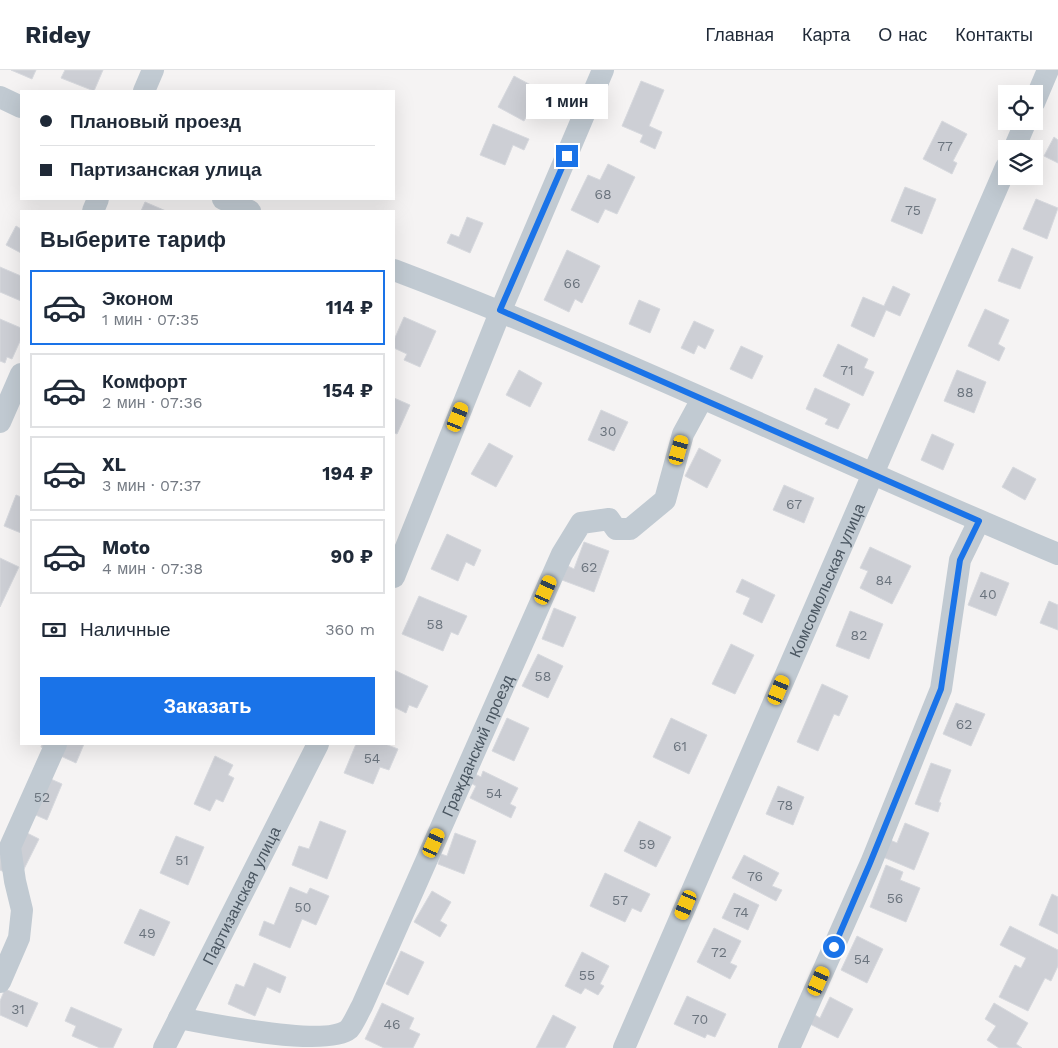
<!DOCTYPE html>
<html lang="ru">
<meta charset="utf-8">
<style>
:root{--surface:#fff;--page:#f2f2f3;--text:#1f2937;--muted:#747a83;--line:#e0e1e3;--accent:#1a73e8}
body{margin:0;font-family:"Work Sans",sans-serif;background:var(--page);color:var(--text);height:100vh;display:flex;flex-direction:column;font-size:19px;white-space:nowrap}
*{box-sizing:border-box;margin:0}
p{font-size:16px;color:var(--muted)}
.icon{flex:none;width:28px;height:28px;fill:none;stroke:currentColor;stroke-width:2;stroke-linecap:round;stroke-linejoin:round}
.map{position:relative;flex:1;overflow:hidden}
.panel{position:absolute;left:20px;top:140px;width:375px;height:535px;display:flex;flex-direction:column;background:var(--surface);border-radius:0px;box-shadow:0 5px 20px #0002}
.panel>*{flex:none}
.top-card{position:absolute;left:20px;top:20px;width:375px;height:110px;border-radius:0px;box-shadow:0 5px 20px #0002;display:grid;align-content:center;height:110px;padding:0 20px;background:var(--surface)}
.tools{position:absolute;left:998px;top:15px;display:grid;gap:10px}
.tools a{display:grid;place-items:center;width:45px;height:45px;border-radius:0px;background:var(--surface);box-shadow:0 5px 20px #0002;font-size:25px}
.end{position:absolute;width:22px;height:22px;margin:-11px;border:6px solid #1a73e8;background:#fff;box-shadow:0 0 0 2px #fff}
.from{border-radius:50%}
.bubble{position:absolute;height:35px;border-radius:0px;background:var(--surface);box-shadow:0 5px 20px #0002;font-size:16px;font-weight:700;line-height:35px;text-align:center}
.car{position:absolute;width:15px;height:30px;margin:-15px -8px;border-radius:6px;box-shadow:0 0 4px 1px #0007;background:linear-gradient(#f5c518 24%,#345 0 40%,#f5c518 0 76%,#345 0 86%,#f5c518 0)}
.top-card b{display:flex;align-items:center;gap:18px;height:48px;font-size:19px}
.top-card b+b{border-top:1px solid var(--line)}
.top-card i{width:12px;height:12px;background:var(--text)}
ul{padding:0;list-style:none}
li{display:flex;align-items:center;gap:15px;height:75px;margin:0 10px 8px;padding:0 10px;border:2px solid var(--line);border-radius:0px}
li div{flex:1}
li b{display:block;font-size:19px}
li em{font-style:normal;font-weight:700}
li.current{border-color:var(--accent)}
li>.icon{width:45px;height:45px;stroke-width:1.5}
h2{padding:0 20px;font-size:22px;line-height:60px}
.pay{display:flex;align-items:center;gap:12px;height:55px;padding:0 20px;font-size:19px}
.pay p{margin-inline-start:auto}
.primary-button{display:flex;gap:10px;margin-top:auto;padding:10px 20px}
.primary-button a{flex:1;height:58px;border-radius:0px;background:var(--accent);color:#fff;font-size:20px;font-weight:700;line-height:58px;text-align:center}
header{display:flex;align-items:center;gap:30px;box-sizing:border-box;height:70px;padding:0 25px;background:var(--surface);border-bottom:1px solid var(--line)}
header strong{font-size:24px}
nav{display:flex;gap:28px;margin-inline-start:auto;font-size:18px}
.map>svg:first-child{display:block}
.building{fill:#cdcfd5;stroke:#d7d9de}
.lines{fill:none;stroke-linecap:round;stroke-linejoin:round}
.minor{stroke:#c1cad2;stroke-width:22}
.route{stroke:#1a73e8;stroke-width:6}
.labels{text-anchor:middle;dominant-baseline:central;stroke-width:4;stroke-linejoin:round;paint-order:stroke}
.number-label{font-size:14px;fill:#6b747e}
.street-label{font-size:16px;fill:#4a5661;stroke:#fff}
</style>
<header>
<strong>Ridey</strong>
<nav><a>Главная</a><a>Карта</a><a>О нас</a><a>Контакты</a></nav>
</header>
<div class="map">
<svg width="1058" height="978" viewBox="0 0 1058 978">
<rect width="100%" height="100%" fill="#f5f3f3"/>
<!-- building -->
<g class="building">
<polygon points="11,0 36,0 32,9"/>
<polygon points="65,0 103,0 94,21 61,8"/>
<polygon points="514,6 540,20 524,51 498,37"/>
<polygon points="641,11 664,20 649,56 662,62 655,79 640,72 643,65 622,56"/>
<polygon points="942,51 967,64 953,91 957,93 952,104 923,89"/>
<polygon points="493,54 529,69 524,80 513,75 505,95 480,85"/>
<polygon points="1054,67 1058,70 1058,93 1044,86"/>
<polygon points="608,94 635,107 617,144 605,139 598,153 571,140 588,105 600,110"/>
<polygon points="905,117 936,129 922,164 891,151"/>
<polygon points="1036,129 1058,138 1047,169 1023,159"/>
<polygon points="145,132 166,141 141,141"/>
<polygon points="467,147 483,153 470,183 447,173 451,164 459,167"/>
<polygon points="16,156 21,159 21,183 6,175"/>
<polygon points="1012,178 1033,187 1020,219 998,211"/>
<polygon points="567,180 600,196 582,233 575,229 569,242 544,230"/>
<polygon points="0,197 21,206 21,231 0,222"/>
<polygon points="893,216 910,224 900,246 886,240 874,267 851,256 863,227 884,236"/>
<polygon points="639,230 660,239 650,263 629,254"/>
<polygon points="985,239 1009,250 998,274 1005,278 999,291 968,276"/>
<polygon points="404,247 436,261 420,297 404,290 407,284 394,278 394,270"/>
<polygon points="0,249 21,258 21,269 12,289 7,287 5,293 0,291"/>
<polygon points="694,251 714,260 705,279 698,275 694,284 681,278"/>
<polygon points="838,274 868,289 864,298 874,302 863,326 823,306"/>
<polygon points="741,276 763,286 752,309 730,299"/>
<polygon points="519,300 542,313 530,337 506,325"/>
<polygon points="957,300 986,312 974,343 944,331"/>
<polygon points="815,318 850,334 838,359 825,354 828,349 806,339"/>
<polygon points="394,328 410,335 397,364 394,363"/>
<polygon points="601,340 628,352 614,381 588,370"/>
<polygon points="932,364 954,374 943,400 921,390"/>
<polygon points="489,373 513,386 496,417 471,404"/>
<polygon points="699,378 721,390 707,418 685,406"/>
<polygon points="1013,397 1036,409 1025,430 1002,417"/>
<polygon points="784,415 814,428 804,453 773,440"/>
<polygon points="16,425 21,427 21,463 4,456"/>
<polygon points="447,464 481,480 474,496 466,492 458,511 431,499"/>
<polygon points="584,472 609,481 594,522 562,510 568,496 574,499"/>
<polygon points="870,477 911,496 892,534 860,518 868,501 860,498"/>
<polygon points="0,488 19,497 0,537"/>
<polygon points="981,502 1009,513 996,546 968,535"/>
<polygon points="742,509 775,525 762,553 743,544 750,528 736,522"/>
<polygon points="419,526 467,546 458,565 451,562 443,581 402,564"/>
<polygon points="1049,531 1058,535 1058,560 1040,553"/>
<polygon points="554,538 576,547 563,577 542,569"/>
<polygon points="850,541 883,554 869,589 836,576"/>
<polygon points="731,574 754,585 735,624 712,614"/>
<polygon points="538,584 563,596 548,628 522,616"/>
<polygon points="394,600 428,616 417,638 409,635 406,643 394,637"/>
<polygon points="822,614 848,626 839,646 834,644 818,681 797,672"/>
<polygon points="956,633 985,644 971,676 943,664"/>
<polygon points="507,648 529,658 514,691 492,681"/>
<polygon points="671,648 707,665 689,704 653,687"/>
<polygon points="42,674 84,674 76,693 41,677"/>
<polygon points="356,674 385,674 398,679 389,700 380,697 373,714 344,703"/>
<polygon points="215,686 233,695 228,705 234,708 223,732 216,729 210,741 194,734"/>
<polygon points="931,693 951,700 939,732 941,733 938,742 915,734"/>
<polygon points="483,701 518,718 510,734 516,737 511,748 470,728 476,716 469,712 473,703 481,707"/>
<polygon points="37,703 62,714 47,750 22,739"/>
<polygon points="778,716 804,727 793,755 766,744"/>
<polygon points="320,751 346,761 327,809 292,795 299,776 309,779"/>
<polygon points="639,751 671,767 656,797 624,781"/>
<polygon points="905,753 929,763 914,800 883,787 890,770 897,773"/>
<polygon points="15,757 39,769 19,809 0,800 0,787"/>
<polygon points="455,763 476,771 464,804 438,794 441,784 447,786"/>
<polygon points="176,766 204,777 188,815 160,803"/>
<polygon points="744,785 779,803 772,816 782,820 776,831 732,808"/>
<polygon points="886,795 903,802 900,810 920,818 906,852 870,837"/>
<polygon points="605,803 650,824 641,842 632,838 625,852 590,836"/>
<polygon points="290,817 307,824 310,818 329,826 316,855 302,849 290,878 259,865 264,851 274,855"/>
<polygon points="432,821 451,832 440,851 447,855 440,867 414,852"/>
<polygon points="734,823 759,835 748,860 722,848"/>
<polygon points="1052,824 1058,827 1058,864 1039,855"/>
<polygon points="140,839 170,852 154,886 124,873"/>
<polygon points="1010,856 1058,880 1058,896 1051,911 1045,908 1028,941 999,927 1015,895 1021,898 1026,888 1000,875"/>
<polygon points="714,858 741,871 730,893 737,896 730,909 697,892"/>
<polygon points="857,866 883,879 867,913 841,900"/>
<polygon points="401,881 424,892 408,925 386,914"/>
<polygon points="582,882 609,896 600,914 604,916 598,925 585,918 581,924 565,916"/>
<polygon points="254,893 286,907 280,923 267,917 255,946 228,934 236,914 244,917"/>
<polygon points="5,919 38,933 27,957 0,945 0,931"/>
<polygon points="687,926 726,944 715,967 707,964 705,968 674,954"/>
<polygon points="830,927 853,939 838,968 810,954 815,945 820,948"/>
<polygon points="382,933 414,948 409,959 420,964 413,978 384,978 365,969"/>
<polygon points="994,933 1028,953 1016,974 1022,978 999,978 987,970 996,956 985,949"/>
<polygon points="71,937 122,959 113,978 100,978 72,966 76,956 65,951"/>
<polygon points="553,945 576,957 565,978 536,978"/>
</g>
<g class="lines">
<!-- minor -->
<g class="minor">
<polyline points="144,21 153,0"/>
<polyline points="0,27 21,37"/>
<polyline points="1034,33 1048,0"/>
<polyline points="1014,79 1026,51"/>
<polyline points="223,129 250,141"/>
<polyline points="93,141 98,129"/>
<path d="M 394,200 C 619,285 836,391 1058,484"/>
<polyline points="0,352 21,304"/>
<polyline points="394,507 501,240 603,0"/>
<polyline points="0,912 19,868 22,840 15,811 10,777 56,674"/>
<path id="s1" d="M 179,948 C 210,954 327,978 349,959 C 354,953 358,943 362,936 L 562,484 L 581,453 L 609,449 L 616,459 L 630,459 L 665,430 L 683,364 L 702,329"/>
<path id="s2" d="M 164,978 L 318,674"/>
<path id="s3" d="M 624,978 L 1006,97"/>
<polyline points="789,978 871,793 941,619 960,490 979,451"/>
</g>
</g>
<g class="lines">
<!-- route -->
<polyline class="route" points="567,86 500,240 979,451 960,490 941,619 870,793 834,877"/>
</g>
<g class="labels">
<!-- number labels -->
<g class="number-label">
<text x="945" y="76">77</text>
<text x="603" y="124">68</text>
<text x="913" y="140">75</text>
<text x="572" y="213">66</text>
<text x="847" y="300">71</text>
<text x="965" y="322">88</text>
<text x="608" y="361">30</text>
<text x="794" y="434">67</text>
<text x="589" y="497">62</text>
<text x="884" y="510">84</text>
<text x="988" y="524">40</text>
<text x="435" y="554">58</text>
<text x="859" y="565">82</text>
<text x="543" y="606">58</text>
<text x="964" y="654">62</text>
<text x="680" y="676">61</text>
<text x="372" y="688">54</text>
<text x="494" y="723">54</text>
<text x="42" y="727">52</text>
<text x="785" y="735">78</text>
<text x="647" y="774">59</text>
<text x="182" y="790">51</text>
<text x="755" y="806">76</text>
<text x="895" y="828">56</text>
<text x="620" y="830">57</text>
<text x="303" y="837">50</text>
<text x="741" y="842">74</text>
<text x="147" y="863">49</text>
<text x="719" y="882">72</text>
<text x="862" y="889">54</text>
<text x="587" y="905">55</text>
<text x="18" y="939">31</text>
<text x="700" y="949">70</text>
<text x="392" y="954">46</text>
</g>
<!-- street labels -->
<g class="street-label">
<text stroke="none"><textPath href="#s3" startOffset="510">Комсомольская улица</textPath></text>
<text stroke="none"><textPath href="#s1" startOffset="484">Гражданский проезд</textPath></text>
<text stroke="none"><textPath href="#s2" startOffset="171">Партизанская улица</textPath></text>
</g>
</g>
</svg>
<div class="tools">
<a><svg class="icon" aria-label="locate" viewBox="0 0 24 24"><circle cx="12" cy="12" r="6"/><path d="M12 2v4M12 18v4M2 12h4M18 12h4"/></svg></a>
<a><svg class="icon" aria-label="layers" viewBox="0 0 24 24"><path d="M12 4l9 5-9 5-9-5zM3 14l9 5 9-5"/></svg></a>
</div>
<i class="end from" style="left:834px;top:877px"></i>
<i class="end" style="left:567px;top:86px"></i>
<div class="bubble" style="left:526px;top:14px;width:82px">1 мин</div>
<i class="car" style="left:458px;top:347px;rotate:22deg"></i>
<i class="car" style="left:679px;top:380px;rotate:16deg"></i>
<i class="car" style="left:546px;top:520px;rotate:24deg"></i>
<i class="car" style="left:779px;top:620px;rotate:23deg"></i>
<i class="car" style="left:434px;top:773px;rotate:24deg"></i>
<i class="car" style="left:686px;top:835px;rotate:203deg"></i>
<i class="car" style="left:819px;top:911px;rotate:24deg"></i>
<div class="top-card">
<b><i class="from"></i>Плановый проезд</b>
<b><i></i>Партизанская улица</b>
</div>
<section class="panel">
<h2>Выберите тариф</h2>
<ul>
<li class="current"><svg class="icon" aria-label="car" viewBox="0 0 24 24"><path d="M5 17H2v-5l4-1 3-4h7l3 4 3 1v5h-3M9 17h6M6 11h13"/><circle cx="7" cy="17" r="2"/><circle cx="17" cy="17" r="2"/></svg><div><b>Эконом</b><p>1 мин · 07:35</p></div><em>114 ₽</em></li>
<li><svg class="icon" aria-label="car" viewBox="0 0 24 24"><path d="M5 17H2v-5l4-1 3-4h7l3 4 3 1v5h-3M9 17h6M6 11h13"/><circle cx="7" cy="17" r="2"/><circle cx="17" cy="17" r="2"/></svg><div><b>Комфорт</b><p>2 мин · 07:36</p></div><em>154 ₽</em></li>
<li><svg class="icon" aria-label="car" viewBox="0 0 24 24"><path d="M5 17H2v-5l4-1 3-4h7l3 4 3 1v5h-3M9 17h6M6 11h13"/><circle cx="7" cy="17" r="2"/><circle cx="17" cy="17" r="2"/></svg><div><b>XL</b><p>3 мин · 07:37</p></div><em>194 ₽</em></li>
<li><svg class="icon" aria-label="car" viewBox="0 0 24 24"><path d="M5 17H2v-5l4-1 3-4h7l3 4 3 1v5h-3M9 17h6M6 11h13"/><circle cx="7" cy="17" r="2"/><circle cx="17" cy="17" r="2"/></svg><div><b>Moto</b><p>4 мин · 07:38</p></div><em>90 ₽</em></li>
</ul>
<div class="pay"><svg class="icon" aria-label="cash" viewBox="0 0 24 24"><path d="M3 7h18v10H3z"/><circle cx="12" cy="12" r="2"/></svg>Наличные<p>360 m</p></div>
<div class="primary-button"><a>Заказать</a></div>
</section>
</div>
